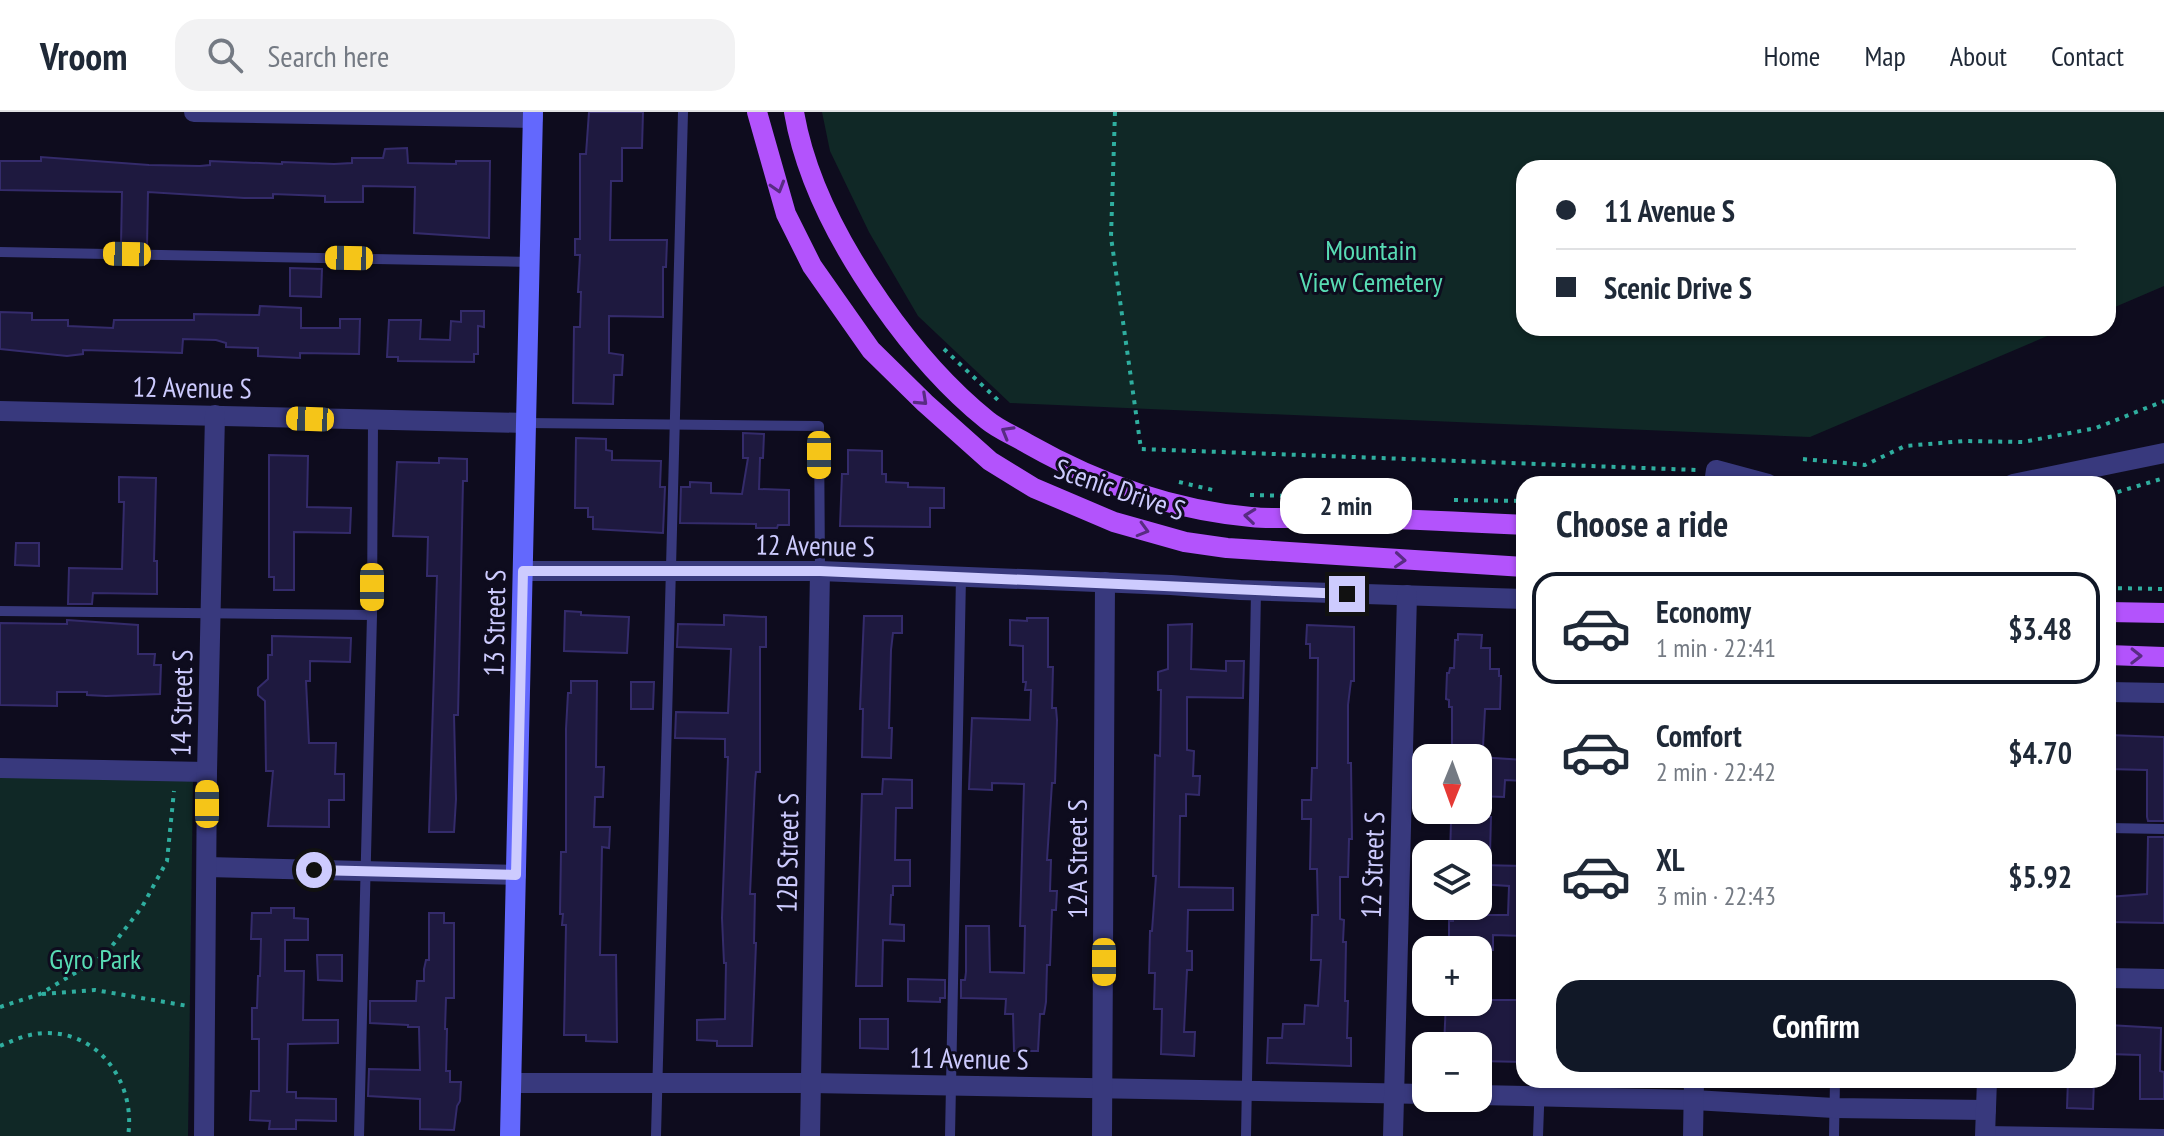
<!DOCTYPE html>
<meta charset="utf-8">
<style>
:root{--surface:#fff;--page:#f2f2f3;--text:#1f2937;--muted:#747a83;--line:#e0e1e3;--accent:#111827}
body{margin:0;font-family:"PT Sans Narrow",sans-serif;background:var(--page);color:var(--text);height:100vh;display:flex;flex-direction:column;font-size:30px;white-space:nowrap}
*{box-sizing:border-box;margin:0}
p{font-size:26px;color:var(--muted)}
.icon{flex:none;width:44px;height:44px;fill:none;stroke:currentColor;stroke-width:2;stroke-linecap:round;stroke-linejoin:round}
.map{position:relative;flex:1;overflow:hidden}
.sheet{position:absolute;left:1516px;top:364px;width:600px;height:612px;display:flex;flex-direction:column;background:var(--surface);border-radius:24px;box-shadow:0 2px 6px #0004}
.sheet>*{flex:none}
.hud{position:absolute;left:1516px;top:48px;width:600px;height:176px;border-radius:24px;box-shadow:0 2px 6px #0004;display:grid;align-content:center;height:176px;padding:0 40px;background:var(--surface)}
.needle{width:52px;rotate:181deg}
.buttons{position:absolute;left:1412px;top:632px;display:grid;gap:16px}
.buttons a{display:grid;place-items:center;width:80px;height:80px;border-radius:16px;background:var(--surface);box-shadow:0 2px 6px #0004;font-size:40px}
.end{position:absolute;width:36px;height:36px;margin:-18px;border:10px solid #cdcbfe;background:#111;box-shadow:0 0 0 4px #111}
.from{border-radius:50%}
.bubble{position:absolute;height:56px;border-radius:24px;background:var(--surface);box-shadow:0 2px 6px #0004;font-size:26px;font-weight:800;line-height:56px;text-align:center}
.car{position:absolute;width:24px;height:48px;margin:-24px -12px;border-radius:10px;box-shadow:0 0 6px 2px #0007;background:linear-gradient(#f5c518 24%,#345 0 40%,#f5c518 0 76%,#345 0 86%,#f5c518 0)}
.hud b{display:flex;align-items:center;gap:28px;height:76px;font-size:30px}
.hud b+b{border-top:2px solid var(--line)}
.hud i{width:20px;height:20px;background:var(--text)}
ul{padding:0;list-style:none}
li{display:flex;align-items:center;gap:24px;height:112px;margin:0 16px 12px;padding:0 24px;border:4px solid transparent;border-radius:24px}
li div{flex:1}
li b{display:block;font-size:30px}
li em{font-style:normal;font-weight:800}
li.selected{border-color:var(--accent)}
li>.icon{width:72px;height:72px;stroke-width:1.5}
h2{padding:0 40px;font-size:36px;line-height:96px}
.primary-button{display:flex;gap:16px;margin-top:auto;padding:16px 40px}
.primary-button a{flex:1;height:92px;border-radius:24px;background:var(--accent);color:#fff;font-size:32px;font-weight:800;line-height:92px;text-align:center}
header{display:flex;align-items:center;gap:48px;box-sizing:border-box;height:112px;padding:0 40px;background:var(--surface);border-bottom:2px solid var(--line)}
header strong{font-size:38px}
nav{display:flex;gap:44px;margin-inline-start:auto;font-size:28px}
.search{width:560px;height:72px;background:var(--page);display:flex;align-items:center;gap:20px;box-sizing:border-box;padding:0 28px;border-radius:24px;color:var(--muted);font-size:30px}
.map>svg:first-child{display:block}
.green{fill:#102826}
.building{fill:#1e193f;stroke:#342b6b;stroke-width:2}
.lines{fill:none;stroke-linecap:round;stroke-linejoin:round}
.path{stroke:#2fae9f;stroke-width:4;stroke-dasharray:4 6;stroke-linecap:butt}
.lane{stroke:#38397d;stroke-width:10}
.street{stroke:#38397d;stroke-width:20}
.secondary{stroke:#6368fd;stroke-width:20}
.primary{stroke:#b353fc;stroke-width:20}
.oneway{stroke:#582c82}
.route{stroke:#cdcbfe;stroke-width:10}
.labels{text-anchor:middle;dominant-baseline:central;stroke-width:6;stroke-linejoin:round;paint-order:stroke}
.park-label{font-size:28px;fill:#58dcb4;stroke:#0e0c1e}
.street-label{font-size:28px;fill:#cdcbfe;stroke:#0e0c1e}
</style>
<header>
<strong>Vroom</strong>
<div class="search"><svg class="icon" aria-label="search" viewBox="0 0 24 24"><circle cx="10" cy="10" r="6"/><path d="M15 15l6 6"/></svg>Search here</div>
<nav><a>Home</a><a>Map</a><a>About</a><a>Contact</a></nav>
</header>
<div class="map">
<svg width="2164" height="1024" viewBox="0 0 2164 1024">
<rect width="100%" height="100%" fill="#0e0c1e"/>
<!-- green -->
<g class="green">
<polygon points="822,0 2164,0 2164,174 2108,198 2108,56 1524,56 1524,216 2066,216 1810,325 1010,291 918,204 869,120 830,39"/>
<polygon points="0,665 193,669 188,1024 0,1024"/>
</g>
<!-- building -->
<g class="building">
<polygon points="589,0 643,0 642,36 622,36 622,69 611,69 610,128 667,128 666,155 663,155 663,205 609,204 609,241 623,243 622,263 614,263 613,292 573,291 574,215 580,215 581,180 578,180 580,143 575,143 575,127 580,127 580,42 586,42"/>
<polygon points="407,36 408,51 456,52 456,49 490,49 489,126 414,121 415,75 363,74 363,90 325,90 325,84 273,82 273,86 244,86 148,80 147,135 121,134 122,80 0,78 0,49 41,49 41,45 149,53 200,54 210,53 210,49 282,52 282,50 334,52 352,51 352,46 383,46 385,37"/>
<polygon points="290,156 322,157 321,185 290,184"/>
<polygon points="260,194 301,196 301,216 340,216 340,207 360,207 359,242 300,241 300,246 258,244 258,236 226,235 226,231 216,228 183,227 182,241 83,238 83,242 67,244 0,237 0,200 32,201 32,208 68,208 68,214 113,216 114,208 194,208 194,202 259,203"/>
<polygon points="461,199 484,199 484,215 478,214 478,242 474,242 474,250 398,249 398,245 387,245 389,208 421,208 420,227 450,228 451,209 461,210"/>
<polygon points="743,321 764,322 763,346 760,346 759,377 789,378 789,413 778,413 777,416 756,416 756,412 680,411 681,375 690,375 690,370 711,371 711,381 742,382 748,346 743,346"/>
<polygon points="576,326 606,327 606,338 612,339 612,348 661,349 660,375 665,375 663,421 593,417 593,405 588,405 588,396 575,396"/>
<polygon points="848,338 882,339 882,362 886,362 886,370 908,371 908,375 944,376 944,396 930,396 930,415 840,414 842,362 848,362"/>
<polygon points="269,343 308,344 307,395 351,396 350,421 294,420 294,478 274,478 274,465 269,465"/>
<polygon points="439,346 467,347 467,369 463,369 458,603 454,603 456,687 454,720 429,720 437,464 427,464 428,425 393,424 397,350 439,351"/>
<polygon points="119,365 156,366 154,449 157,449 157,482 93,481 92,492 68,492 69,456 122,457 124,390 119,390"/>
<polygon points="16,431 39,431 39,454 15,453"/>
<polygon points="565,499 581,500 581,503 629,505 627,541 564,539"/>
<polygon points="724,503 766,505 766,535 760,535 760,660 756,660 755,670 750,782 755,782 754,831 756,831 752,934 717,934 717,929 697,928 697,908 725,907 726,851 724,851 722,806 728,645 725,645 725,627 675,626 676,600 728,601 731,537 677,535 678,512 724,513"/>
<polygon points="864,504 902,504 902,521 893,521 891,538 889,616 892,616 891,646 862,645 863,597 860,597"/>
<polygon points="1027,506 1048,506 1048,555 1053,555 1052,596 1056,596 1057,608 1055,671 1052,671 1047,748 1051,748 1050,779 1057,779 1056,798 1052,798 1050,853 1047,853 1046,890 1044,902 1040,902 1038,939 1014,939 1013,902 1005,902 1006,887 961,886 961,868 965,868 966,860 966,814 989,814 990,860 1024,861 1025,814 1020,814 1024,672 992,671 992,678 969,677 972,606 1030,608 1031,578 1025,578 1026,570 1023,570 1023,534 1010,533 1010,508 1027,509"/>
<polygon points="67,508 138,513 138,542 155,542 154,553 161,553 160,582 106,584 87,583 87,580 57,580 57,594 0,593 0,511 67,512"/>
<polygon points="1192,512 1191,557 1226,559 1226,549 1244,549 1243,586 1187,585 1187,638 1194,639 1193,664 1200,664 1199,683 1186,682 1186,704 1180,704 1179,775 1233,776 1233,798 1188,798 1187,839 1192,839 1192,858 1187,858 1184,920 1195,920 1194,944 1161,942 1162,897 1154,897 1155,861 1149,861 1150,819 1152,819 1156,764 1153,764 1155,643 1160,644 1161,578 1158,578 1158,560 1168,557 1168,513"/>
<polygon points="1307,513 1354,515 1354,569 1351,569 1348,593 1348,651 1351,651 1352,727 1349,727 1348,765 1340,765 1340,807 1344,808 1343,830 1346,830 1345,889 1348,889 1347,926 1351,926 1351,954 1267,951 1268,926 1282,926 1283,912 1304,912 1305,893 1318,894 1321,848 1311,848 1312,803 1318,803 1317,757 1310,757 1311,707 1302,707 1302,688 1311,688 1312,656 1317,656 1318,546 1310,546 1310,532 1306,532"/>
<polygon points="1458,522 1482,523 1481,536 1490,536 1490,557 1499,557 1499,564 1501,564 1500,597 1485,597 1483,635 1452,635 1452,595 1449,595 1449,588 1446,587 1447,561 1449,561 1450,556 1454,556 1455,528 1458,528"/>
<polygon points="272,524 351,526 350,550 310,549 310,569 306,569 309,631 336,631 335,662 344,662 344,688 329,688 329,715 268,714 273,659 266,659 265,589 258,583 258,576 268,567 268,543 272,543"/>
<polygon points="571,569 597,569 596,655 604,655 603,685 595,685 594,715 610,715 609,736 602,735 600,843 616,843 617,930 586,929 586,923 564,923 566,813 562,813 563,802 560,802 561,740 566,740 566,617 568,581 571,581"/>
<polygon points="631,570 654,570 653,597 631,597"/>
<polygon points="2108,623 2164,625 2164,709 2148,709 2147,705 2147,658 2108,657"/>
<polygon points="1478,645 1524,648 1524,669 1505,668 1504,685 1478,684"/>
<polygon points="883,667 912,668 912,696 896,696 895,748 910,748 910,774 893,774 893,783 891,783 890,812 904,813 904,829 883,828 882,874 856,874 862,682 882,682"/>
<polygon points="1455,704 1491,705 1490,742 1450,742 1451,711 1455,711"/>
<polygon points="2148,725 2164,725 2164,811 2108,810 2108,785 2147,782"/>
<polygon points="1478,753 1524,754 1524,824 1493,823 1493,838 1449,838 1449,809 1453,809 1453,795 1476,794 1476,803 1508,803 1509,774 1478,772"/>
<polygon points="271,796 294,796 294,806 308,807 308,828 285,828 285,859 304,859 303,908 338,908 338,931 288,932 287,980 296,980 296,986 336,987 336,1009 296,1008 296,1017 269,1017 270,1009 250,1008 251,979 259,979 259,927 252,927 252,896 257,896 258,864 260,864 261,827 251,827 252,801 271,801"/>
<polygon points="429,801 444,801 444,811 454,811 454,886 446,886 445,917 447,917 446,959 450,959 450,970 461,970 460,989 457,994 454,1018 420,1017 420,987 368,984 369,957 420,958 419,915 408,915 408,913 370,911 370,889 416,889 417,869 424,869 424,857 426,848 429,848"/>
<polygon points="317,843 342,843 342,869 318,868"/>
<polygon points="908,867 945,868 945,886 940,886 940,890 908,889"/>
<polygon points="1478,888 1524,888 1524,950 1478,949 1478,934 1444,934 1446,890"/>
<polygon points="860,907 888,907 888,937 860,936"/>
<polygon points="2108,913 2161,916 2160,959 2164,960 2164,987 2140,987 2140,943 2108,942"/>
<polygon points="2068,968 2094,969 2093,997 2067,996"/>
</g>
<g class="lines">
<!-- path -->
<g class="path">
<polyline points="1115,0 1111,125 1141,337 1697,358"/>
<polyline points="944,237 1001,291"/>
<polyline points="1803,347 1865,353 1905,334 1964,329 2023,330 2096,316 2164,289"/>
<polyline points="1179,370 1217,379"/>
<polyline points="1250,383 1289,384"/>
<polyline points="2108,383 2164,366"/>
<polyline points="1454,388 1524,389"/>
<polyline points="2108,476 2164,477"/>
<polyline points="42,882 95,878 188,894"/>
<polyline points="0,895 40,882 105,843 142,795 167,749 174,679"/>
<path d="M 0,934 C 16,927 30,921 47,921 C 102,921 136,974 128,1024"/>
</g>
<!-- lane -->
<g class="lane">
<polyline points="0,140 530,150"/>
<polyline points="526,311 819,314 820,459"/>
<polyline points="0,499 372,503"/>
<polyline points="2108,716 2164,717"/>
<polyline points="1985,1019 2164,1022"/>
<polyline points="359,1024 372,503 373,309"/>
<polyline points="656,1024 683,0"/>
<polyline points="950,1024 961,465"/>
<polyline points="1246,1024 1256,479"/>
<polyline points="1538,1024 1540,968"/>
<polyline points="1834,1024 1835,968"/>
</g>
<!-- street -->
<g class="street">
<polyline points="194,0 533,6"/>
<polyline points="0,299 526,311"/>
<polyline points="1714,372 1716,358 1768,372"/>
<polyline points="2013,372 2164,341"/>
<polyline points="523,459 820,459 1171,473 1240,478 1524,487"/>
<polyline points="2108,580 2164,581"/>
<polyline points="0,656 207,660"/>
<polyline points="207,755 516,763"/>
<polyline points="2108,866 2164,867"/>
<polyline points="512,971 811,971 1426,982"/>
<polyline points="1478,983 1694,988 1834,996 1986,998"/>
<polyline points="204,1024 207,660 215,303"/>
<polyline points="810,1024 820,459"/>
<polyline points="1102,1024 1105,470"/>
<polyline points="1393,1024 1407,483"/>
<polyline points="1693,1024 1694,968"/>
<polyline points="1985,1024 1987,968"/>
</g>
<!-- secondary -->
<polyline class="secondary" points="510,1024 533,0"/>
<!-- primary -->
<g class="primary">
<polyline points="757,0 786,102 812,154 871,238 925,291 990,349 1034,376 1114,410 1185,430 1227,436 1524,455"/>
<path d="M 794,0 C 806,70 841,134 881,191 C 911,234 946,275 987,308 C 999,318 1015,324 1028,332 C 1097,371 1172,398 1251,405 C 1281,408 1312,404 1342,405 C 1403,407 1463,410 1524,413"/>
<polyline points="2108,500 2164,501"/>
<polyline points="2108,543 2164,545"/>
</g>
</g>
<!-- one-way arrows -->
<defs><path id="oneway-chevron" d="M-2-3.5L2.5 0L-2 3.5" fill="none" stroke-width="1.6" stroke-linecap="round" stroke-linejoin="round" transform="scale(2)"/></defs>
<g class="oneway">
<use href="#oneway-chevron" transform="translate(778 75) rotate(73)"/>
<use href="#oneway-chevron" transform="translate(922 288) rotate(43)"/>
<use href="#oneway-chevron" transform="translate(1007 320) rotate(-150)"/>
<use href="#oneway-chevron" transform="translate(1250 404) rotate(-174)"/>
<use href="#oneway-chevron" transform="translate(1143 418) rotate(16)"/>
<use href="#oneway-chevron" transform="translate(1400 448) rotate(4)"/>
<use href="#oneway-chevron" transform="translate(2136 544) rotate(1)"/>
</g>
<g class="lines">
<!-- route -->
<polyline class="route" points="314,758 516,763 523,459 820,459 1347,482"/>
</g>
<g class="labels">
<!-- park labels -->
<g class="park-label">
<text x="1371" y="137">Mountain<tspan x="1371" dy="32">View Cemetery</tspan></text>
<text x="95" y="846">Gyro Park</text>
</g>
<!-- street labels -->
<g class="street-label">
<text transform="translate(192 275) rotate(1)">12 Avenue S</text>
<text transform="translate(1120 377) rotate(19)">Scenic Drive S</text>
<text transform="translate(815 433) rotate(1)">12 Avenue S</text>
<text transform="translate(494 511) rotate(-89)">13 Street S</text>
<text transform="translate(181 591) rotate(-89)">14 Street S</text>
<text transform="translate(787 741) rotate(-89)">12B Street S</text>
<text transform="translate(1076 747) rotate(-90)">12A Street S</text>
<text transform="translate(1372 753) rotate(-88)">12 Street S</text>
<text transform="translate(969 946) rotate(1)">11 Avenue S</text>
</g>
</g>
</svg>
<div class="buttons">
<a><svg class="needle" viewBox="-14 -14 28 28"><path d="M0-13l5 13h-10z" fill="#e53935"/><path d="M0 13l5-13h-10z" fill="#747a83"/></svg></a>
<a><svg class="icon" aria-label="layers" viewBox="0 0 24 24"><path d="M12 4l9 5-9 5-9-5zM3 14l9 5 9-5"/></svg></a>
<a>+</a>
<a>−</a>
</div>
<i class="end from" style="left:314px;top:758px"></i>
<i class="end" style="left:1347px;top:482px"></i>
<div class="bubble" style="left:1280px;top:366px;width:132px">2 min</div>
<i class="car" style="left:127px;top:142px;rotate:271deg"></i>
<i class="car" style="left:349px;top:146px;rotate:271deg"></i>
<i class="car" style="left:310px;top:307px;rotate:272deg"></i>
<i class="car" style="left:819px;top:343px;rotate:180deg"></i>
<i class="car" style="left:372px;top:475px;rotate:180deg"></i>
<i class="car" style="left:207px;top:692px;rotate:0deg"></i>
<i class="car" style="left:1104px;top:850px;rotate:180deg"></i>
<div class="hud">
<b><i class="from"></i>11 Avenue S</b>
<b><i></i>Scenic Drive S</b>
</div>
<section class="sheet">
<h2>Choose a ride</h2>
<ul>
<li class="selected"><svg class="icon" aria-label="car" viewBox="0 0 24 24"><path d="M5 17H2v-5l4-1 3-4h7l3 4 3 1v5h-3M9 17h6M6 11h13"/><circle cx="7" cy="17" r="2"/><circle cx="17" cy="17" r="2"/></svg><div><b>Economy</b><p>1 min · 22:41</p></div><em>$3.48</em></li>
<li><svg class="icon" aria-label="car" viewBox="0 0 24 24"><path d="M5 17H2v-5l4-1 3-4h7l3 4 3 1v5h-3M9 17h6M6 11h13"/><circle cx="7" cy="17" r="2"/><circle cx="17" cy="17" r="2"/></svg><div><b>Comfort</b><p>2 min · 22:42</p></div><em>$4.70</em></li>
<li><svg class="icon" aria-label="car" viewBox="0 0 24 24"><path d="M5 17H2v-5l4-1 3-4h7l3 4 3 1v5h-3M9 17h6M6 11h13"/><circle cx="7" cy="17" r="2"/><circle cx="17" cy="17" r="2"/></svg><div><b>XL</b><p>3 min · 22:43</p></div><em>$5.92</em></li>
</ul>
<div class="primary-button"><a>Confirm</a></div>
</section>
</div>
